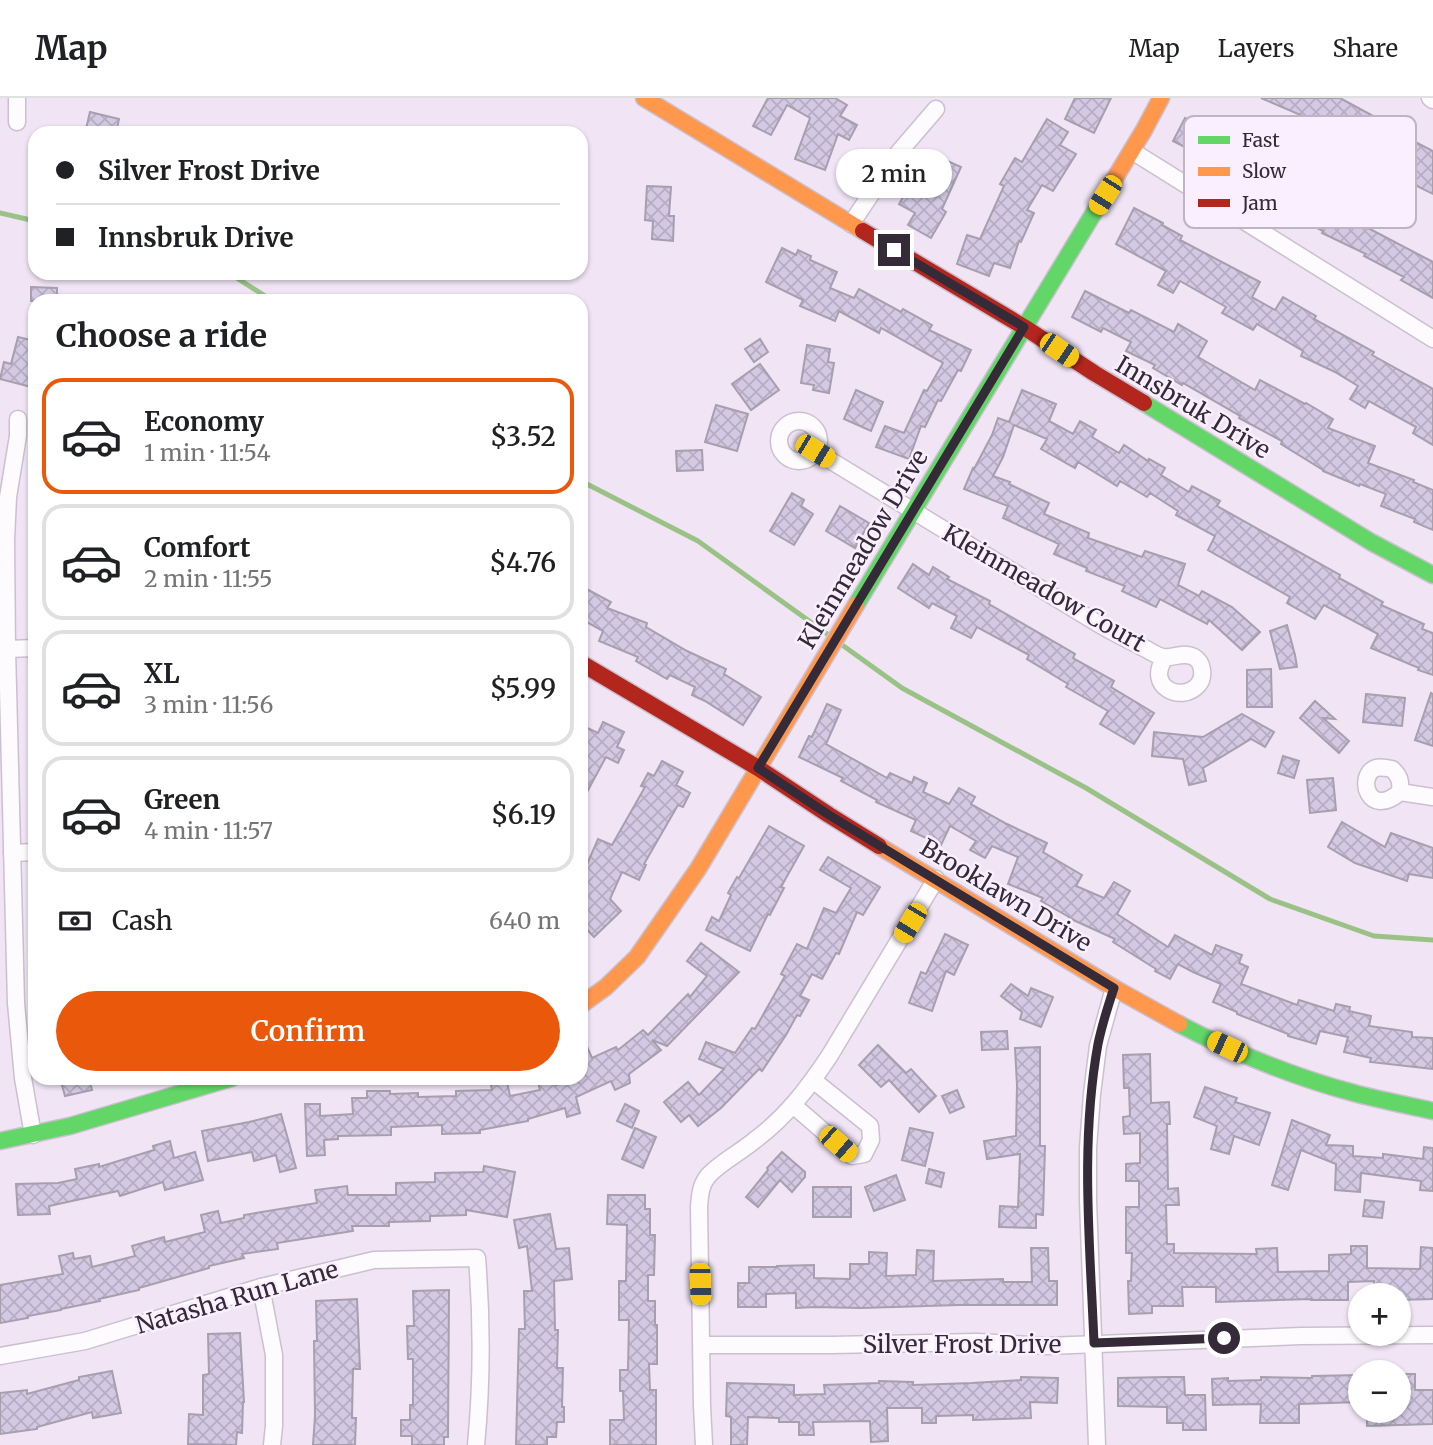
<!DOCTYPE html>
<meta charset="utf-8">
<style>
:root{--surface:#fff;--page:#f2f2f2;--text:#202124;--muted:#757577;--line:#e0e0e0;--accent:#ea580c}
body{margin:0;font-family:Merriweather,serif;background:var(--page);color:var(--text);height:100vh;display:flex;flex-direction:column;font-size:26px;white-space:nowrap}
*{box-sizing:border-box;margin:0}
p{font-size:23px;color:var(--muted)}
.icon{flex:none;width:38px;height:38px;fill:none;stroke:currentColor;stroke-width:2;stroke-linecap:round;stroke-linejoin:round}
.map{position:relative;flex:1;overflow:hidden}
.panel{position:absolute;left:28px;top:196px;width:560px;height:791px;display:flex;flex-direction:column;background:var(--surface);border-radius:21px;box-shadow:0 2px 5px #0004}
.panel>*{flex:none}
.hud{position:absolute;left:28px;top:28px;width:560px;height:154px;border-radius:21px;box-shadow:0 2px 5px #0004;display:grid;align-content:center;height:154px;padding:0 28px;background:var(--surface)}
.tools{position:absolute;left:1348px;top:1185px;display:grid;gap:14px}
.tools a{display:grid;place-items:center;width:63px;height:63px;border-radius:50%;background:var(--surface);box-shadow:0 2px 5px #0004;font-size:35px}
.end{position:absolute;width:32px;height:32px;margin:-16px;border:9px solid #342a38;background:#fff;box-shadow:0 0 0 4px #fff}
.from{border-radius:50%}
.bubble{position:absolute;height:49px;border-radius:24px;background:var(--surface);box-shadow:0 2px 5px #0004;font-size:23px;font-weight:600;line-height:49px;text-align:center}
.car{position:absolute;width:21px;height:42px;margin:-21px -10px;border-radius:9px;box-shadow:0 0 5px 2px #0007;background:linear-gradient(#f5c518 24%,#345 0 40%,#f5c518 0 76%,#345 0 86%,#f5c518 0)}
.hud b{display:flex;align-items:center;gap:24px;height:66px;font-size:26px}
.hud b+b{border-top:2px solid var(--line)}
.hud i{width:18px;height:18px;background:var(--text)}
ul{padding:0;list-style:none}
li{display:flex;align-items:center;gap:21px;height:116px;margin:0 14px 10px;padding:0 14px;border:4px solid var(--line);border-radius:21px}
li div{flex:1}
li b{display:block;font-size:26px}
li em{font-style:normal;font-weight:600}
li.selected{border-color:var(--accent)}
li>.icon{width:63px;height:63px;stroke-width:1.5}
h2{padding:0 28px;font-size:32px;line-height:84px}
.pay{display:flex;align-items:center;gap:18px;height:77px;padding:0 28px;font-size:26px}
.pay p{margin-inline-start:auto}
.cta{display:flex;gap:14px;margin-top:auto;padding:14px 28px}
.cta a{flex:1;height:80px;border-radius:42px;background:var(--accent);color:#fff;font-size:28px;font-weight:600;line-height:80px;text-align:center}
header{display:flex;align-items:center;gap:42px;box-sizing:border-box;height:98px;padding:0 35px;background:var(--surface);border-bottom:2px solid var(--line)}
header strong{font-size:33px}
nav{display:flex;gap:38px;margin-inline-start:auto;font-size:24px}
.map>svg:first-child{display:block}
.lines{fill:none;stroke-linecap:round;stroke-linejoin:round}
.stream{stroke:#9bc286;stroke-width:5}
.building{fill:url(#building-cross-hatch);stroke:#a69fae;stroke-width:2}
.street-casing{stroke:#cbc0cf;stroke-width:19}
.fast-casing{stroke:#cbc0cf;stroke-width:19}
.slow-casing{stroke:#cbc0cf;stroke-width:19}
.jam-casing{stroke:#cbc0cf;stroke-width:19}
.street{stroke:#fdfbfe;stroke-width:16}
.fast{stroke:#63d668;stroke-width:16}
.slow{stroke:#ff974d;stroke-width:16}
.jam{stroke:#b3261e;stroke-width:16}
.route{stroke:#342a38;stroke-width:9}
.labels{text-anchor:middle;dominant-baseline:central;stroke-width:5;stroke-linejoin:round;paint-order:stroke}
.street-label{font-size:24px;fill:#342a38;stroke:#faeffe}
.key{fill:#faeffe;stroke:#bfb4c3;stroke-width:2}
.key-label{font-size:19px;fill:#342a38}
</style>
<header>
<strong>Map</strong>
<nav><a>Map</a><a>Layers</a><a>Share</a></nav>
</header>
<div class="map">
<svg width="1433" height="1347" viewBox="0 0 1433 1347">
<defs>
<pattern id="building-cross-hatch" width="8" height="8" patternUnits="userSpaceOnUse" patternTransform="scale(1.75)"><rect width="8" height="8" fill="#d3c9e3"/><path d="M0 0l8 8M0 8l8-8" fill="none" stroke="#b6adc4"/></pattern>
</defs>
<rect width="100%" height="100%" fill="#f0e4f5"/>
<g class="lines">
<!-- stream -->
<g class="stream">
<polyline points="0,115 35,123"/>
<polyline points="229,175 273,203"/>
<polyline points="581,383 698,443 830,538"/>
<polyline points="838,544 902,590 1086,690 1270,801 1374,838 1433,842"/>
</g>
</g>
<!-- building -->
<g class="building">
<polygon points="768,0 835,0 847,7 840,18 857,27 849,42 838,36 825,72 795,61 810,20 787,7 771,37 753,28"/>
<polygon points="1075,0 1111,0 1094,35 1065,21"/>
<polygon points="1261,0 1340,0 1386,25 1386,23 1402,33 1400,36 1433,53 1433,96 1413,86 1405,101 1393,95 1400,82 1356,55 1355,56 1332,43 1328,52 1317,46 1318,44 1296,34 1303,18"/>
<polygon points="90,14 119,21 116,35 85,35"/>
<polygon points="1185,20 1223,39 1228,27 1258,38 1251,57 1293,77 1290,83 1337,105 1341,96 1377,112 1368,130 1433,164 1433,200 1401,182 1404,179 1364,158 1366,156 1322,135 1323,133 1287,115 1289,110 1249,91 1252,85 1212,70 1214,64 1173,43"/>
<polygon points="1047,21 1068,34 1060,47 1076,56 1053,93 1042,87 1027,112 1034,115 1021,144 1019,143 1010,170 994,165 989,178 957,166 967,137 980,141 1004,88 1000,86 1015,60 1022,64"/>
<polygon points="936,58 961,69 942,111 946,114 931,140 908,127 915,115 899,106 907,92 918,98"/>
<polygon points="647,88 671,89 669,118 674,118 673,143 652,141 653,123 645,122"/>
<polygon points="1134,110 1163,125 1162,127 1182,138 1180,142 1260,184 1252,199 1275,212 1283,199 1316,218 1314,221 1374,254 1372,257 1433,291 1433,347 1413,335 1416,329 1369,303 1365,310 1350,301 1358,288 1335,274 1301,258 1303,253 1257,226 1253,232 1222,215 1226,209 1180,183 1173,195 1158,187 1166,173 1116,146"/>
<polygon points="782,150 796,157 798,152 811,158 810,162 837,174 830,190 854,200 859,191 901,214 903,211 932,227 929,232 971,252 961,273 958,272 941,303 938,302 925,329 921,328 909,361 876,349 885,328 904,335 924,292 927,293 943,265 881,230 879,235 839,213 835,223 800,208 803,202 766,184"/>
<polygon points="31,189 57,190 57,203 31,203"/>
<polygon points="1085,193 1129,215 1131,212 1174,234 1178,226 1207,243 1198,259 1255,292 1260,282 1305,306 1306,305 1333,321 1328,330 1375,348 1368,365 1414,382 1413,384 1433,392 1433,432 1414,424 1415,421 1381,408 1386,396 1360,386 1359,388 1323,373 1323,372 1281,346 1282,343 1239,320 1240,318 1183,285 1182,287 1153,270 1155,267 1126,253 1131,244 1103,230 1101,234 1072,219"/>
<polygon points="18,239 35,243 35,290 0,281 4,264 11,266"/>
<polygon points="760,241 768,254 754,264 745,251"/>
<polygon points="807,247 830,251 828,264 834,265 829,295 813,292 814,287 801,285"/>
<polygon points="760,266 779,292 751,312 732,286"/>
<polygon points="856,292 883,304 871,333 844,321"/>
<polygon points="1022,292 1056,306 1049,323 1073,336 1080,323 1096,332 1092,339 1119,355 1124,347 1148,363 1149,361 1165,370 1161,377 1189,394 1192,388 1220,403 1217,408 1340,477 1339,480 1383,504 1381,507 1424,526 1422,531 1433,535 1433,577 1418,572 1419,570 1371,550 1378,536 1324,507 1315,521 1287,505 1290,499 1208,452 1215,438 1176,417 1178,413 1150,395 1147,399 1120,383 1117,388 1078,364 1075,370 1041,351 1047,341 1014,327 1003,359 993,378 1010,384 1009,386 1049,405 1044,416 1089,435 1088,440 1142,459 1145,453 1185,466 1178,487 1199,498 1202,493 1232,509 1260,534 1242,552 1209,522 1207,526 1160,501 1156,509 1122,493 1125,488 1086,473 1087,470 1054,456 1059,446 1003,420 1008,408 964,391 973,370 974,371 992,337 998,320 1009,324"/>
<polygon points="716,307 748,316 737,353 705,344"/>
<polygon points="702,352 703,372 677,373 676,353"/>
<polygon points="792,395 804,402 801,408 813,416 794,447 770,433"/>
<polygon points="840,408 869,425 855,450 826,433"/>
<polygon points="913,466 929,477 933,469 949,479 947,481 990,503 989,506 1075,556 1073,560 1114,583 1111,589 1154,615 1134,646 1100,626 1108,613 1066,589 1068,586 1027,561 1029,557 977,529 971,540 951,530 957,518 932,505 929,510 898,490"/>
<polygon points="581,488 611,504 607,510 647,525 646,529 687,553 726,571 724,576 761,599 743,627 705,603 692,597 695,589 670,577 667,581 636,563 638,559 599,543 603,533 581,521"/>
<polygon points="1287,527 1295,557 1297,569 1280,571 1270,533"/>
<polygon points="1271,571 1272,609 1247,609 1247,572"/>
<polygon points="1431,595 1433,596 1433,648 1415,642"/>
<polygon points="1366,596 1405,600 1402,628 1363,624"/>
<polygon points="1315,603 1335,621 1323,620 1349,643 1339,655 1300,620"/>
<polygon points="827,606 841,612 826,646 887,680 890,675 912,685 914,679 927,685 923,694 949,706 959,690 975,699 971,706 1007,726 1047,745 1043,754 1082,777 1076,788 1104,800 1114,784 1130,793 1117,816 1168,849 1175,837 1212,857 1216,847 1242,857 1239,865 1248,869 1241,886 1297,907 1299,902 1334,913 1336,906 1350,909 1349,913 1371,918 1369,928 1412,934 1412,939 1433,940 1433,971 1370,964 1371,960 1344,954 1348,939 1320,933 1316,946 1288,938 1288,936 1237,916 1237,914 1213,904 1221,886 1193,874 1178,866 1170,881 1155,873 1156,871 1113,844 1115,841 1069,820 1069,819 1041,803 1043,800 1008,786 1018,759 992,748 985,760 970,752 976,743 950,728 941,747 911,733 916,722 876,704 877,702 841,683 843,680 799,659 809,638 812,639"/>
<polygon points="1242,616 1274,634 1265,649 1251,641 1203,670 1206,683 1189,687 1183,661 1152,658 1154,634 1203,639"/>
<polygon points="603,624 624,634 617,649 624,652 618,665 606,659 581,705 581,627 598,635"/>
<polygon points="1283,658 1299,663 1294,680 1278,675"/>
<polygon points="662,663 683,674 676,687 690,695 683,709 678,707 644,766 646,767 639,782 622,774 610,801 621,813 594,839 581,825 581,780 598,741 612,747 645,689 641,688 648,675 654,678"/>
<polygon points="1333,680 1336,712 1310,715 1307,682"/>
<polygon points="1342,724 1385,749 1391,735 1433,750 1433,780 1409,776 1407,783 1355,765 1328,749"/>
<polygon points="769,728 804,748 781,789 784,790 770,817 768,816 750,853 706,832 712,819 719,823 731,797 728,795 737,779 739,780"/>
<polygon points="828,759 880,789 863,817 857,814 839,856 836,855 822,881 812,876 800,898 809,902 800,918 797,917 786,937 762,973 759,971 721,1010 698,1028 689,1017 681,1024 664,1004 688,984 699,997 724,971 699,961 706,944 735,955 752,930 755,931 785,878 781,876 797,846 807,851 824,810 836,815 851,790 820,772"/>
<polygon points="945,836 968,847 954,877 946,873 932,913 909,905 921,874 926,876"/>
<polygon points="701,845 739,874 667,948 652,942 661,952 629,976 630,985 615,992 611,983 576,999 580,1015 567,1019 565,1010 528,1021 528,1023 480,1032 480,1035 442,1036 442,1027 391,1029 391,1037 338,1038 338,1041 324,1042 325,1057 307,1058 305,1006 320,1006 320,1018 353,1016 352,1000 367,1000 367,993 390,993 390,996 418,995 418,999 456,998 456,993 492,992 491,987 507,984 510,998 540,992 537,980 554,980 556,987 581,980 581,935 592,960 616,949 618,952 643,932 648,937 688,896 690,899 707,878 687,863"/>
<polygon points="1011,886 1028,898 1031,890 1053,899 1041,929 1020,921 1022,914 1001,898"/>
<polygon points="1007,933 1008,951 982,952 981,934"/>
<polygon points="878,947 906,975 911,971 936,998 919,1014 889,982 881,989 859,967"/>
<polygon points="1040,949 1040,1048 1045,1048 1043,1117 1036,1116 1036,1130 999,1129 1000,1108 1018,1109 1020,1056 987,1061 984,1043 1016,1038 1017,987 1015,950"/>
<polygon points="1150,956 1151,1005 1169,1004 1170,1026 1167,1026 1168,1091 1178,1090 1179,1107 1166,1107 1167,1146 1174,1146 1174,1155 1257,1156 1256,1151 1277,1150 1278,1174 1329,1173 1329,1157 1351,1156 1351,1148 1367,1148 1367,1170 1420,1171 1421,1149 1433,1150 1433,1201 1398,1202 1398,1197 1374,1197 1374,1183 1348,1184 1348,1202 1311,1202 1311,1201 1216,1204 1216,1189 1182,1189 1183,1208 1152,1208 1152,1215 1129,1216 1128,1183 1131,1183 1132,1155 1126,1155 1126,1109 1139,1109 1139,1083 1126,1083 1126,1066 1140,1065 1140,1035 1124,1036 1123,1019 1130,1018 1129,990 1124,990 1123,957"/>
<polygon points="60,980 89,980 92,992 65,998"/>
<polygon points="1205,989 1237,1000 1235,1004 1270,1015 1259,1047 1234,1038 1229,1056 1211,1051 1217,1028 1194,1019"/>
<polygon points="957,992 964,1009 950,1015 942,998"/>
<polygon points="625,1006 639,1013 632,1030 617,1023"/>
<polygon points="281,1016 296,1070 280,1074 276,1057 254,1063 252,1054 208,1063 202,1033 249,1024"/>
<polygon points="1292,1022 1330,1037 1326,1047 1353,1048 1353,1058 1383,1060 1383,1056 1423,1061 1424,1049 1433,1050 1433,1093 1420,1092 1421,1083 1361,1075 1360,1094 1335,1092 1336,1066 1301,1052 1288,1092 1272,1087"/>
<polygon points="635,1030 656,1039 643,1070 622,1061"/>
<polygon points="910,1030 933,1035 925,1068 902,1062"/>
<polygon points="170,1043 174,1060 195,1054 203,1082 165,1092 163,1084 120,1098 118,1093 49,1108 50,1116 18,1117 16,1086 58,1085 77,1081 75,1071 99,1066 99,1069 154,1052 153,1048"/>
<polygon points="782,1054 805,1074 805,1079 792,1094 780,1082 758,1109 746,1099 768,1072 767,1070"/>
<polygon points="484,1068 515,1074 507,1119 466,1112 466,1117 430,1118 430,1123 389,1124 389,1128 352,1128 353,1133 277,1145 278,1151 242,1156 244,1160 209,1168 209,1170 139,1190 139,1192 99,1201 100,1203 61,1211 61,1212 28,1218 28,1220 0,1225 0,1187 63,1176 59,1158 73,1155 74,1161 90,1158 92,1169 135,1158 132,1148 164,1139 165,1144 205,1134 201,1117 218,1113 221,1125 244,1120 244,1117 317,1105 315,1092 347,1088 348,1097 396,1097 396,1085 435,1084 435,1075 483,1074"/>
<polygon points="929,1071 944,1075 941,1089 926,1085"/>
<polygon points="896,1077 905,1102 874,1113 865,1089"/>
<rect x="813" y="1089" width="38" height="30"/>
<polygon points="608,1097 645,1097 645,1111 650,1111 650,1137 655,1137 654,1177 648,1177 648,1203 655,1203 655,1227 657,1227 657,1266 649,1266 650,1292 656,1292 656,1347 610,1347 610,1322 624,1322 623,1293 620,1293 620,1272 628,1272 629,1222 619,1222 619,1183 626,1183 627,1127 607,1126"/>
<polygon points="1365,1102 1384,1104 1382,1120 1363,1118"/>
<polygon points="550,1116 556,1151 569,1150 572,1181 554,1183 555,1232 558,1232 557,1270 563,1270 562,1309 564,1309 564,1324 557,1324 556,1339 547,1339 547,1347 516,1347 519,1231 525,1231 524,1193 532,1193 527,1148 519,1150 514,1122"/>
<polygon points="1031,1150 1048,1150 1049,1183 1057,1183 1057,1207 959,1207 861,1210 815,1209 796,1210 796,1195 766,1196 766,1209 738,1209 738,1185 749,1185 749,1169 777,1169 777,1168 814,1167 814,1180 850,1181 850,1166 869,1166 869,1154 887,1155 886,1178 916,1177 917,1152 934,1153 933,1183 1003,1181 1003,1184 1032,1184"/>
<polygon points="449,1192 448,1339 444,1339 444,1347 412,1347 412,1338 401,1338 401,1322 410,1322 410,1307 413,1307 413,1261 408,1261 407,1228 414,1228 413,1193"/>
<polygon points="357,1201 360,1271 353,1271 352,1320 356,1320 355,1347 313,1347 315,1318 314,1243 317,1243 316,1203"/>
<polygon points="240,1235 244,1304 243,1304 242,1335 237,1334 236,1347 188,1346 189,1316 203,1317 203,1277 209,1276 208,1236"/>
<polygon points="112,1273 121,1315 93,1320 92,1314 37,1329 37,1331 0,1336 0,1295 27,1292 27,1296 79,1282 79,1279"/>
<polygon points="1398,1276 1415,1276 1415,1292 1433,1292 1433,1326 1367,1328 1367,1312 1398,1312"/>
<polygon points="1360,1277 1360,1304 1299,1306 1299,1325 1260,1325 1261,1306 1213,1307 1212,1281 1228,1280 1228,1283 1261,1282 1261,1279 1312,1280 1312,1278"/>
<polygon points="1021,1279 1058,1280 1057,1305 1030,1304 1031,1320 973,1322 973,1317 936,1318 936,1325 922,1325 922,1310 887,1310 888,1343 871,1344 870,1323 813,1324 814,1337 799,1337 799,1324 779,1324 779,1320 748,1319 747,1347 731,1347 731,1319 726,1318 727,1285 794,1287 794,1297 825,1296 824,1287 879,1285 879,1283 913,1284 913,1287 972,1285 1021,1282"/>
<polygon points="1166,1279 1184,1279 1185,1297 1205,1297 1206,1332 1183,1332 1183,1325 1167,1325 1167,1309 1118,1308 1118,1280"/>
</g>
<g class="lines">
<!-- street casing -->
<g class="street-casing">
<g id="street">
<polyline points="17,0 17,24"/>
<polyline points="1430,0 1433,2"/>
<polyline points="1132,53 1433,241"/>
<polyline points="851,126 899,54 936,11"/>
<polyline points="18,321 18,338 8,399 6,442 7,551 16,905 23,980 33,1037"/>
<circle cx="799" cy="343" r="20"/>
<path d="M 815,353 C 909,410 1003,468 1097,525 C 1112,534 1128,542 1144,550 C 1150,553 1157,558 1163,559 C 1173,561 1182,553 1194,559 C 1203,564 1205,579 1198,587 C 1181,606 1145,588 1165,560"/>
<polyline points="7,551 35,550"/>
<path d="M 1400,694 C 1401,684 1400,678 1392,671 C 1387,670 1380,669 1376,670 C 1356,677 1368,722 1400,694 L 1433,699"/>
<polyline points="12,755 35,754"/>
<polyline points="793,1007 852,1058 864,1056 871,1042 870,1028 813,982"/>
<polyline points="261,1189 274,1257 274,1328 272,1347"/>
<polyline points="702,1247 832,1247 977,1244 1047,1248 1301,1238 1433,1237"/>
<path d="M 0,1258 L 85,1243 L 261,1189 L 374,1162 L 477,1160 C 482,1222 482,1285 476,1347"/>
<path d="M 704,1347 L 702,1308 L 699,1109 C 700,1098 700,1088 708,1078 C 719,1065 741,1054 755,1042 C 786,1019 809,989 830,957 L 936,781"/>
<polyline points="1097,1347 1088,1102 1088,1050 1092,996 1098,948 1114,890"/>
</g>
</g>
<!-- fast casing -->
<g class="fast-casing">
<g id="fast">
<polyline points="1144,305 1371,444 1433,477"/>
<polyline points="856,507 1098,108"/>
<path d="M 1179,926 C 1232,954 1297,980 1354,995 C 1380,1002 1407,1007 1433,1013"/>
<polyline points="0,1043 70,1028 232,980"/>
</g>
</g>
<!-- slow casing -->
<g class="slow-casing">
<g id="slow">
<polyline points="644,0 863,133"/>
<polyline points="1098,108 1144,32 1161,0"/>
<polyline points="879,748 1114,890 1179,926"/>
<polyline points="581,907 606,889 637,859 698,771 856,507"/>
</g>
</g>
<!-- jam casing -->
<g class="jam-casing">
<g id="jam">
<polyline points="863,133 1024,229 1094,275 1144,305"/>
<polyline points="581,565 758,670 829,717 879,748"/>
</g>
</g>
<!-- street -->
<use href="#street" class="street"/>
<!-- fast -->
<use href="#fast" class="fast"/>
<!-- slow -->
<use href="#slow" class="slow"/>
<!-- jam -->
<use href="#jam" class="jam"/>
</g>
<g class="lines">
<!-- route -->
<path class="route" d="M 894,152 L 1024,229 L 758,670 L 829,717 L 1114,890 C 1108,908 1102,927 1098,946 C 1080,1045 1090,1146 1094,1245 L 1224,1240"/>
</g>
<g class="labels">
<!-- street labels -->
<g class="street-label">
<text transform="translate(1193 309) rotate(31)">Innsbruk Drive</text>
<text transform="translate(863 451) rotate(-59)">Kleinmeadow Drive</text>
<text transform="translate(1044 490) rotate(30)">Kleinmeadow Court</text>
<text transform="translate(1006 797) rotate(31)">Brooklawn Drive</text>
<text transform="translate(237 1199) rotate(-16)">Natasha Run Lane</text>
<text x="962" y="1246">Silver Frost Drive</text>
</g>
</g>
<!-- legend -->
<rect x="1184" y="18" width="232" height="112" rx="10" class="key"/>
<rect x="1198" y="38" width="32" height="8" fill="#63d668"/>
<rect x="1198" y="69" width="32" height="9" fill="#ff974d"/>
<rect x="1198" y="101" width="32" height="8" fill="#b3261e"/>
<g class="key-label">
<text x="1242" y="49">Fast</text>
<text x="1242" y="80">Slow</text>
<text x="1242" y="112">Jam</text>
</g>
</svg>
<div class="tools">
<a>+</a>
<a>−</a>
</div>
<i class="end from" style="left:1224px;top:1240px"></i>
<i class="end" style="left:894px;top:152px"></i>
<div class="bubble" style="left:836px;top:51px;width:116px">2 min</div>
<i class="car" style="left:1105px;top:97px;rotate:212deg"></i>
<i class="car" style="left:1059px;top:252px;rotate:124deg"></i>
<i class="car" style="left:815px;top:353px;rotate:121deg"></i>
<i class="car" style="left:910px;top:825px;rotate:211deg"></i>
<i class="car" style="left:1227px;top:949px;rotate:295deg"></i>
<i class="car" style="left:838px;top:1046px;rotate:131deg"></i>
<i class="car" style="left:700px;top:1186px;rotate:178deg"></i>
<div class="hud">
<b><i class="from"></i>Silver Frost Drive</b>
<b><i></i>Innsbruk Drive</b>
</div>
<section class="panel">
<h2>Choose a ride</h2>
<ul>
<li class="selected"><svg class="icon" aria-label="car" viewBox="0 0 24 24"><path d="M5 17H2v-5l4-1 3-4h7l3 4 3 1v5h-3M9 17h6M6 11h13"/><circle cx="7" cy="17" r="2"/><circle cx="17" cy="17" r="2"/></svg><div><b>Economy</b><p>1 min · 11:54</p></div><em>$3.52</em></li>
<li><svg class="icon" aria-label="car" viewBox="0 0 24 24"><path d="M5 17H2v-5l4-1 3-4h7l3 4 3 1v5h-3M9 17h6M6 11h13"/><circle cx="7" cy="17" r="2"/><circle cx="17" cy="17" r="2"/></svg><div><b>Comfort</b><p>2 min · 11:55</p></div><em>$4.76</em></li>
<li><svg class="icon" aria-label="car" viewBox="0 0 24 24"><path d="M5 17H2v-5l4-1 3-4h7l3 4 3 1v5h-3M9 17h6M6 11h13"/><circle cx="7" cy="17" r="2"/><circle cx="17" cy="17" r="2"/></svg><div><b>XL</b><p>3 min · 11:56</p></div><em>$5.99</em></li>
<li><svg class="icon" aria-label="car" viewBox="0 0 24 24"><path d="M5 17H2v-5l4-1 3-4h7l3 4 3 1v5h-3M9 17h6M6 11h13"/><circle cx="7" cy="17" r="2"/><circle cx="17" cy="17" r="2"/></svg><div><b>Green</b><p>4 min · 11:57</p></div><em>$6.19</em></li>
</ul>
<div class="pay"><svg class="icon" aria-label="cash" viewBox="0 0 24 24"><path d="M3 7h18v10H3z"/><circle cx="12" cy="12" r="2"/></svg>Cash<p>640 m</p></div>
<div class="cta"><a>Confirm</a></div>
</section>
</div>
